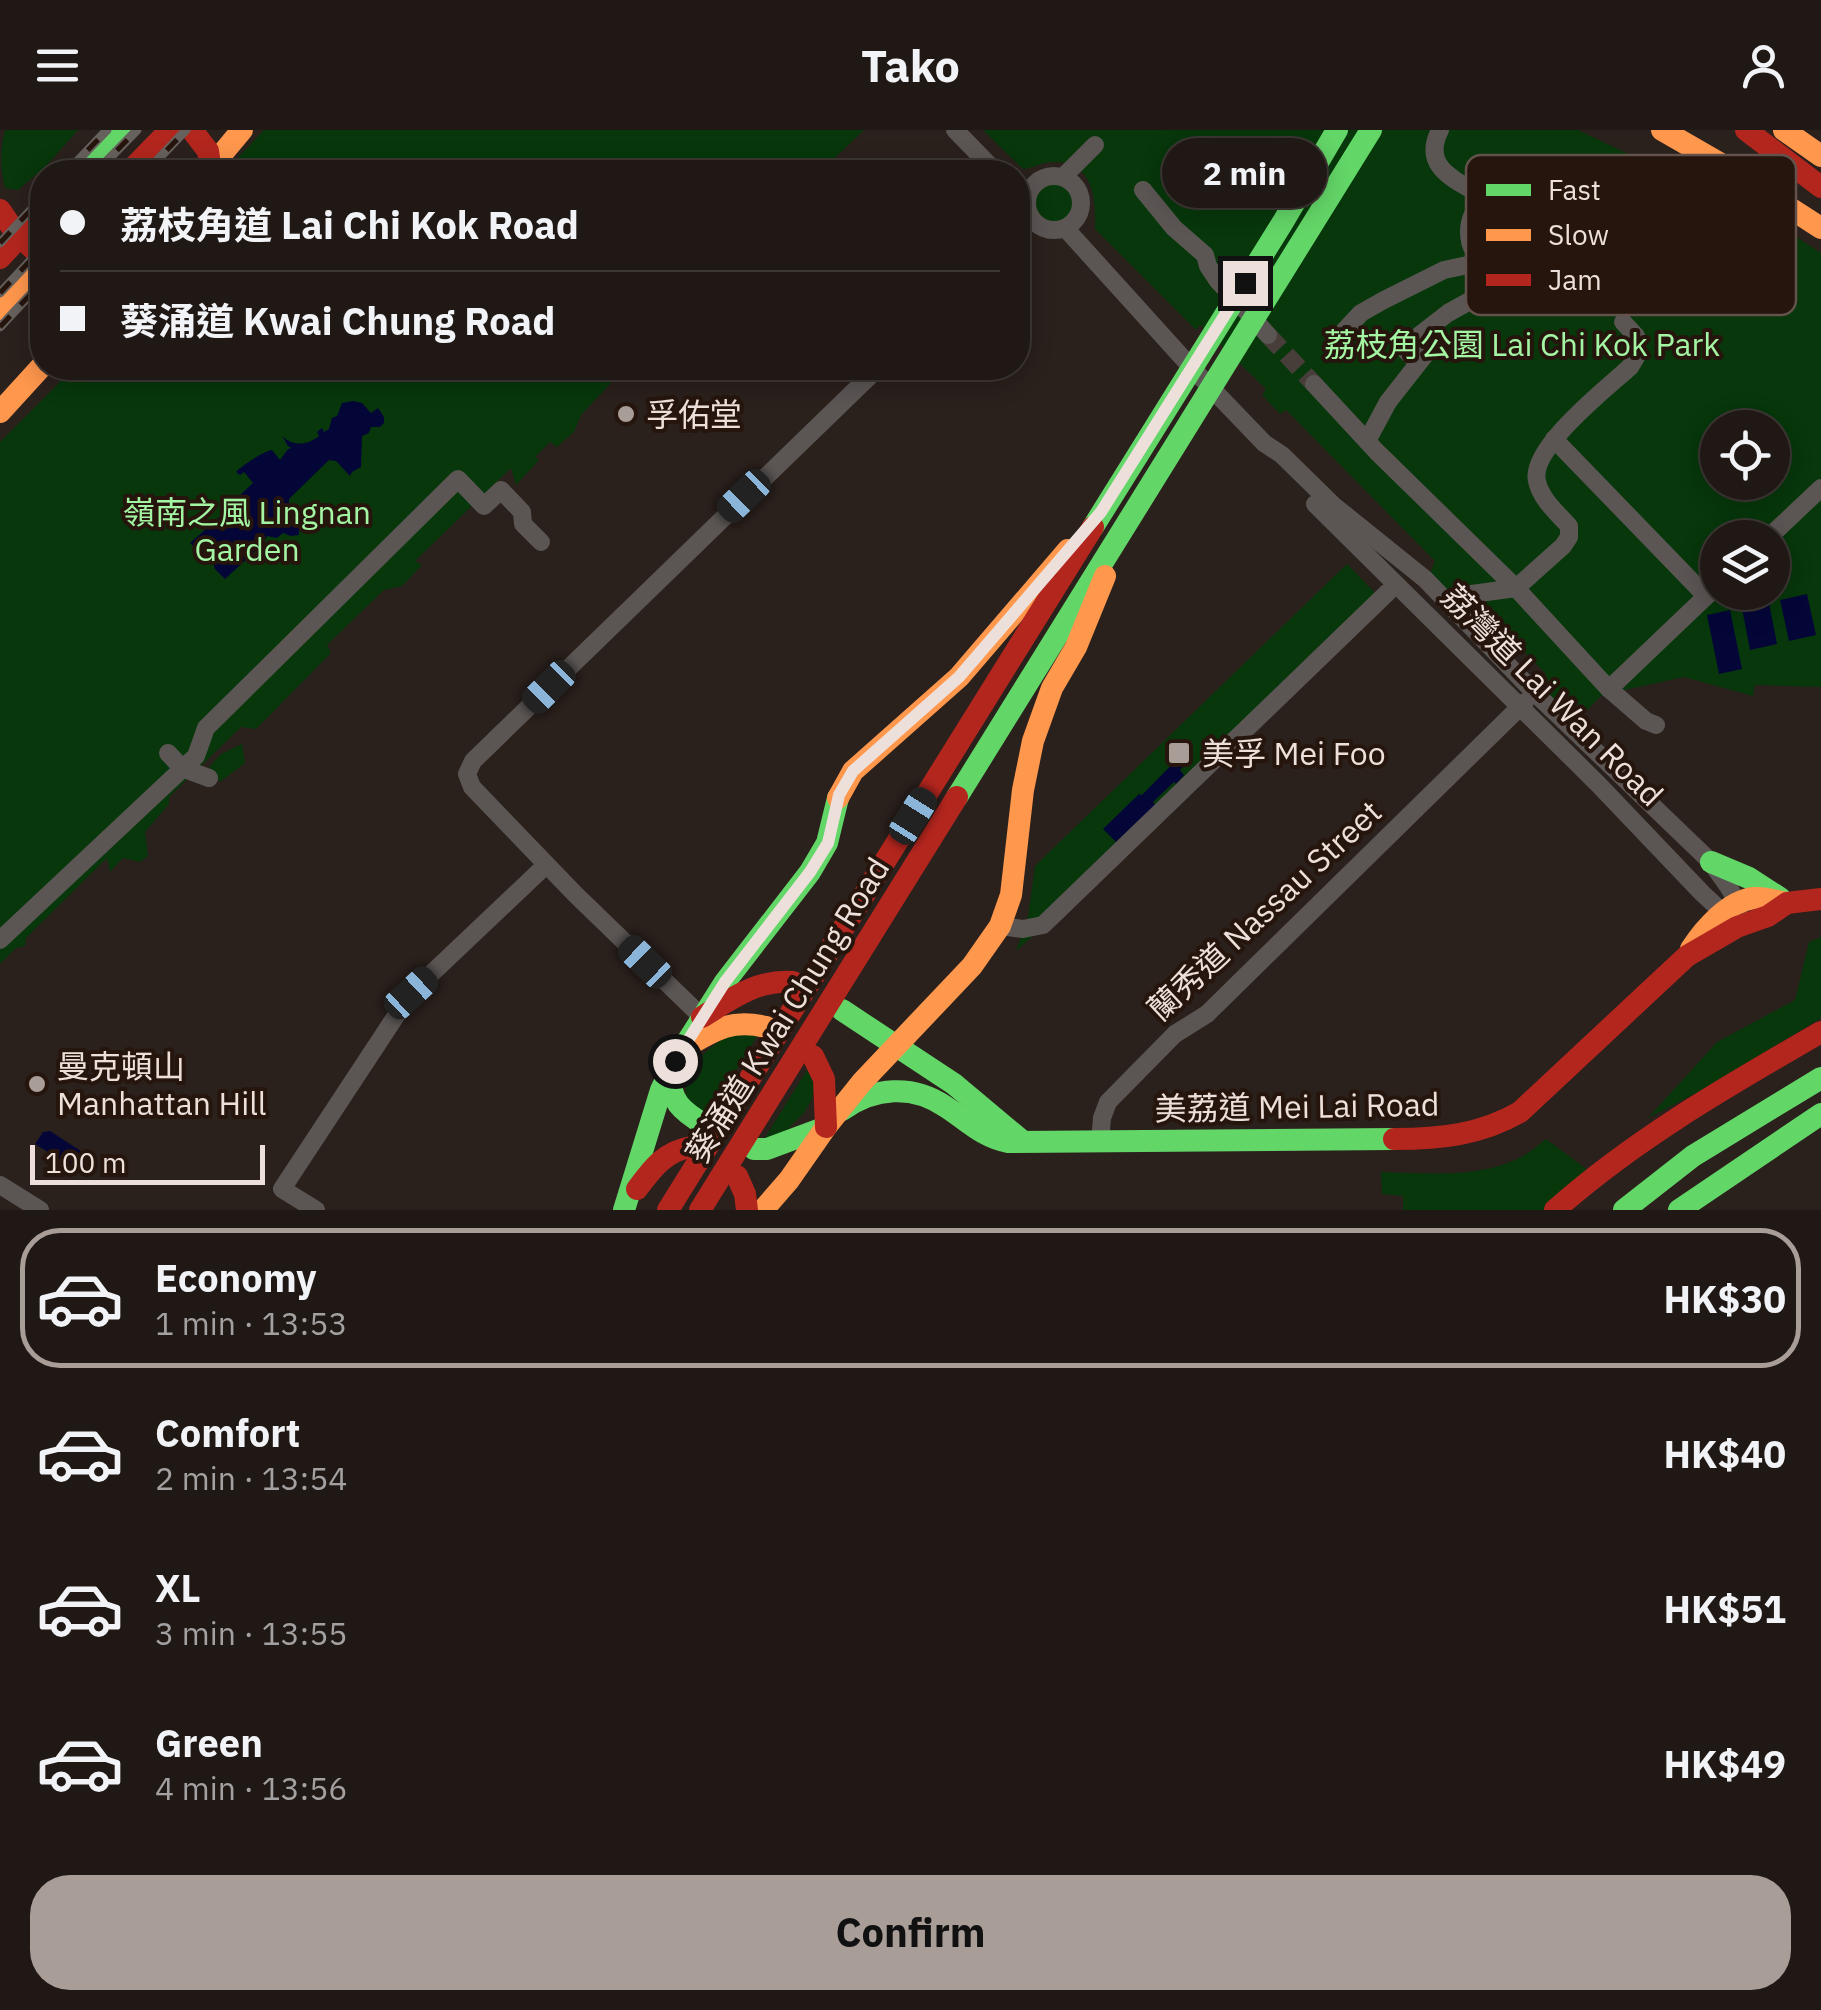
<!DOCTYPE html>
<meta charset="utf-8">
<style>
:root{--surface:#201815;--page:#28211e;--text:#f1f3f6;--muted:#a2a0a0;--line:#3d3734;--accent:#a99d98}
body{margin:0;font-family:"IBM Plex Sans","Noto Sans TC",sans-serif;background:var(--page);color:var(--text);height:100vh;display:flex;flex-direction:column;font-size:38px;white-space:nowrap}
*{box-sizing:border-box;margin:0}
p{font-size:32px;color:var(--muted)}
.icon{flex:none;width:55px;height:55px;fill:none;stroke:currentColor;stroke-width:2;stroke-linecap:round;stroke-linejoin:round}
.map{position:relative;height:1080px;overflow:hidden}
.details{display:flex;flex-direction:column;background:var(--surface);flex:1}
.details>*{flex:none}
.top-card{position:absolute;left:30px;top:30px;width:1000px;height:220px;border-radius:40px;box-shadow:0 5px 25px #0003,0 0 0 2px var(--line);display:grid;align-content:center;height:220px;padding:0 30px;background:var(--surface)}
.tools{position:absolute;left:1700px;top:280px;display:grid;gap:20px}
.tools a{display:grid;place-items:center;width:90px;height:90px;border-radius:50%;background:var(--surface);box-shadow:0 5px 25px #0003,0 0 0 2px var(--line);font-size:50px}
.scale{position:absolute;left:30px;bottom:25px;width:235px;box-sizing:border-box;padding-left:10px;border:5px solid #ede0db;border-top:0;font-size:28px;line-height:35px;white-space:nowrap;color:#ede0db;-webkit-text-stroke:8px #26150d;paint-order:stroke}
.end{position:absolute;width:45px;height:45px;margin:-22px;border:12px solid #ede0db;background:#111;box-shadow:0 0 0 5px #111}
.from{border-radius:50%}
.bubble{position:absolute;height:70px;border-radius:35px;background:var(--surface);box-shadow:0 5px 25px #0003,0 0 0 2px var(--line);font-size:32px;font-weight:700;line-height:70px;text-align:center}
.car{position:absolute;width:30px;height:60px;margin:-30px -15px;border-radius:12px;box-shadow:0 0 8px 2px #0007;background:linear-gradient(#222 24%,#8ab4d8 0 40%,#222 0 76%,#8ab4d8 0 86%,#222 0)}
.top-card b{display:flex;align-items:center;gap:35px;height:95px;font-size:38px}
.top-card b+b{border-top:2px solid var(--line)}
.top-card i{width:25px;height:25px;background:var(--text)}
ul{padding:18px 0 0;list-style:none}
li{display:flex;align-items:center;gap:30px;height:140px;margin:0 20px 15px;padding:0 10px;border:5px solid transparent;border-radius:40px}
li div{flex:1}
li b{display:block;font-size:38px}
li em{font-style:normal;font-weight:700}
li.active{border-color:var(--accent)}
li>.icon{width:90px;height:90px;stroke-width:1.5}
.primary-button{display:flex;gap:20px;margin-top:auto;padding:20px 30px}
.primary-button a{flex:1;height:115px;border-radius:40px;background:var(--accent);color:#111;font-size:40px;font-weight:700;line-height:115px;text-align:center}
header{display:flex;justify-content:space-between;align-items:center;height:130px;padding:0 30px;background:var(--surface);font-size:45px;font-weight:700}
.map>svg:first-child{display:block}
.green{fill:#07370b;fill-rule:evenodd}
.water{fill:#040638}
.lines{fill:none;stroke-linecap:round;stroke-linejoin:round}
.street-tunnel{stroke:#473d39;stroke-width:18;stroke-dasharray:18 9;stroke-linecap:butt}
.street{stroke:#5b5654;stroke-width:18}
.fast{stroke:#63d668;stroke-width:22}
.slow{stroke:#ff974d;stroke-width:22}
.jam{stroke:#b3261e;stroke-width:22}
.rail-casing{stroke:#66615d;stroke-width:9}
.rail{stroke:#26150d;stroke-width:5;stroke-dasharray:15;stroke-linecap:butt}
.route{stroke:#ede0db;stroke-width:12}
.poi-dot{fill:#a99d98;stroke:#26150d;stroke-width:4}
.labels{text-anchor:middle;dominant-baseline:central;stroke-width:8;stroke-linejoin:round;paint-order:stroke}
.park-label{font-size:32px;fill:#a3f5a3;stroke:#26150d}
.poi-label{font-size:32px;fill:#ede0db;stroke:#26150d;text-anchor:start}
.street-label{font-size:32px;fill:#ede0db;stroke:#26150d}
.key{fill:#26150d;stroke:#62524b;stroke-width:2.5}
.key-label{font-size:28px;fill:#ede0db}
</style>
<header><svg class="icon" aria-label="menu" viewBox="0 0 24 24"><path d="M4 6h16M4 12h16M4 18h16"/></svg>Tako<svg class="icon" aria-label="person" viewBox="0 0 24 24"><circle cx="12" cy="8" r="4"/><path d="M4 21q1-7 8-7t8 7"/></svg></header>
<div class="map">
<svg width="1821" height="1080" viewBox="0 0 1821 1080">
<rect width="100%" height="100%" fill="#2a201c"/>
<!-- green -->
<g class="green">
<path d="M 5,0 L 78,0 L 46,36 L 18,60 L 5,58 C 0,38 0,19 5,0 Z"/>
<polygon points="264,0 864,0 820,42 230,42 230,36"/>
<path d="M 983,0 L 1578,0 L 1781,97 L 1821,123 L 1821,351 L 1763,407 L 1718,408 L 1718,462 L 1772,462 L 1773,411 L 1821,365 L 1821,557 L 1755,555 L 1753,566 L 1684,547 L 1602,565 L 1584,583 L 1568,566 L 1561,573 L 1542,562 L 1545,543 L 1476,473 L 1457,483 L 1428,448 L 1435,431 L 1286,280 L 1280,284 L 1262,265 L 1266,259 L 1200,195 L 1196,200 L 1095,99 C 1096,69 1094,31 1053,32 C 1042,32 1031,39 1023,39 ZM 1718,298 L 1772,298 L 1772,352 L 1718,352 Z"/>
<circle cx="1054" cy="73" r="22"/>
<polygon points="74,238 625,238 581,285 574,302 557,317 550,312 535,327 539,330 516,355 511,338 415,431 422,435 402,456 384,460 327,515 331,523 256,599 241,597 169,667 169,674 145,702 148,726 140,732 123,728 110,742 107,728 26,808 25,816 16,818 0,834 0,312"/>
<polygon points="1347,434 1383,471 1086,759 1016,821 1028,786 1035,736"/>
<polygon points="242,614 245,633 220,652 209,637 221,624"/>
<polygon points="1821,807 1821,888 1700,961 1648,988 1717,912 1795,870 1809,812"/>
<path d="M 732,904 L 758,905 L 708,986 L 686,968 C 682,940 709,915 732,904 Z"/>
<polygon points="807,940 814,953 812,969 804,983 780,1007 763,1011"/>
<path d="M 1546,1009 L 1589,1041 L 1549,1080 L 1403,1080 L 1403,1066 L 1382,1064 L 1381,1042 C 1426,1043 1480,1049 1521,1027 C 1530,1023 1538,1015 1546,1009 Z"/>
</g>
<!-- water -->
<g class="water">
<path d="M 353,271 L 362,273 L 371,283 L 378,278 L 384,287 L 384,293 L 380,297 L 371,297 L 369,303 L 362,306 L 361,337 L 352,342 L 350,346 L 336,331 L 329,330 L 289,369 L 289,378 L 299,388 L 299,405 L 291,406 L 283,403 L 277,408 L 267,406 L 262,415 L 225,449 L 215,439 L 212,429 L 202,425 L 190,413 L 224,383 L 227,374 L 234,371 L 253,353 L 244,342 L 240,345 L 236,342 C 241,336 264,321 272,320 L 280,330 L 288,319 L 292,318 L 288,316 L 282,306 C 292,316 307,316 319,306 L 317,302 L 322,298 L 324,302 L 329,299 L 332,288 L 337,286 L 342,273 Z"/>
<polygon points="1807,464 1816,505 1789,511 1780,470"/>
<polygon points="1769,473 1777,514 1750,520 1742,478"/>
<polygon points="1730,480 1742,539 1719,544 1707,485"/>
<polygon points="1185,621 1192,628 1180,640 1184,645 1176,654 1174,652 1153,672 1155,675 1116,712 1103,699 1139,664 1142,665"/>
<polygon points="50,1001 87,1025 77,1040 35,1014 43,1002"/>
</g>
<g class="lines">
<!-- street-tunnel -->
<polyline class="street-tunnel" points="1268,205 1314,254"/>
<!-- street -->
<g class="street">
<polyline points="955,0 996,42"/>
<path d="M 1440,0 C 1420,39 1458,51 1487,68"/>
<polyline points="837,42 843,37 850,42"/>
<circle cx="1054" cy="73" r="27"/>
<polyline points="1063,47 1095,15"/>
<polyline points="1143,60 1174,98 1205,125 1208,136 1218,151 1268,205"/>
<circle cx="1509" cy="102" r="40"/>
<path d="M 1066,99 L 1190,236 L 1264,313 L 1282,325 L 1333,375 L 1425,449 L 1534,562 L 1711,732 C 1723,751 1737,763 1739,786"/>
<polyline points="1333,213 1361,183 1384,170 1444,140 1482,132"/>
<polyline points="1424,226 1412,227 1407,222 1408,214 1448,183 1495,157 1509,142"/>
<polyline points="1314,254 1377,322 1516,458 1608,558 1646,591 1656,595"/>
<polyline points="1554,309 1706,466"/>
<polyline points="1367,311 1388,272 1424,226"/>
<polyline points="1315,374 1598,654 1702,763 1731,790"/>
<polyline points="1768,408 1821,358"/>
<path d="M 1457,466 L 1516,458 L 1563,416 L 1569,407 L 1569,396 C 1558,384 1540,368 1537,351 C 1529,319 1607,258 1630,237 L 1636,227 L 1636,206 L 1623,192"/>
<polyline points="1609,559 1718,455"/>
<polyline points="168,623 182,638 209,648"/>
<polyline points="1000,796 1023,799 1043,795 1388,462"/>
<polyline points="0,810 196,626 206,598 458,349 484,376 501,360 522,382 523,394 541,412"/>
<polyline points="702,887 575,764 472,657 467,644 473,631 878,238"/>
<polyline points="1100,1012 1102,988 1108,972 1175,904 1207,884 1525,572"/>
<polyline points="0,1055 40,1080"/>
<polyline points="316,1080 282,1059 411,863 546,735"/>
</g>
<!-- fast -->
<g class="fast">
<polyline points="81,42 122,0"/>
<polyline points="1093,397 1283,92 1337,0"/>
<polyline points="957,667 1371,0"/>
<polyline points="1711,732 1749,748 1780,768"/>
<polyline points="842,880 954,954 1021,1010"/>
<path d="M 669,942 C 671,972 680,980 705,995"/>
<path d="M 842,980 C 874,957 913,954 946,977 C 968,991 982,1007 1008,1012 L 1394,1009"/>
<polyline points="754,1019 767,1019 826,997"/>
<polyline points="624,1080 661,960 675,931 725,852 810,742 827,713 838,668"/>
<polyline points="1624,1080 1693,1026 1821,948"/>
<polyline points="1679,1080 1821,984"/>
</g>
<!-- slow -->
<g class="slow">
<polyline points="1662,0 1728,38 1821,98"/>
<polyline points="1784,0 1821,26"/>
<polyline points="211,37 242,0"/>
<polyline points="0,179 42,134"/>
<polyline points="0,282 42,236"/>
<polyline points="838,668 853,641 959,547 1068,420"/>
<path d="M 1691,819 C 1704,799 1728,771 1754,768 C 1765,767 1776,771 1787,773"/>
<path d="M 687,916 C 716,899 732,889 766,897"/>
<polyline points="763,1080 789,1050 826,997 862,952 972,836 1000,796 1011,765 1023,660 1033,611 1052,558 1076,517 1105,446"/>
</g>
<!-- jam -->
<g class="jam">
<polyline points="192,0 208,21 211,42"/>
<polyline points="1746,0 1821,57"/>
<polyline points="129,42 170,0"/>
<polyline points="0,80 13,99 42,128"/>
<polyline points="0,128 42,83"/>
<path d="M 702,887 C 731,869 757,849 793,852"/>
<polyline points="813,926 824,949 826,997"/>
<path d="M 1394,1009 C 1440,1009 1480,1005 1520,982 L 1687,826 L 1737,797 L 1768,786 L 1787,773 L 1821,769"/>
<polyline points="737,1046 745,1064 747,1080"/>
<path d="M 637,1059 C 652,1039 665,1021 691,1017"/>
<polyline points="668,1080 1093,397"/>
<polyline points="700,1080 957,667"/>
<path d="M 1555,1080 C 1636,1008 1728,956 1821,902"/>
</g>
<!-- rail casing -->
<g class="rail-casing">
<g id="rail">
<polyline points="67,42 107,0"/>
<polyline points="96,42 137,0"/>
<polyline points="146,42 186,0"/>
<polyline points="0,113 42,68"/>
<polyline points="0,163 42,118"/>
<polyline points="0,197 42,152"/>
</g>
</g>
<!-- rail -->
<use href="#rail" class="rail"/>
</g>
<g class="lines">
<!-- route -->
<polyline class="route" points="675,931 725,852 810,742 828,713 839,665 853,641 959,547 1101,382 1245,153"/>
</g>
<!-- markers -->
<g class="poi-dot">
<circle cx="626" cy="284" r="10"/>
<rect x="1167" y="611" width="24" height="24" rx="5"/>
<circle cx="37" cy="954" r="10"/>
</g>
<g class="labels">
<!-- park labels -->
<g class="park-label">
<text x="1522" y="214">荔枝角公園 Lai Chi Kok Park</text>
<text x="247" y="382">嶺南之風 Lingnan<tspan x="247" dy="37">Garden</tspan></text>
</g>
<!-- poi labels -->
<g class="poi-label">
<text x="646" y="284">孚佑堂</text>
<text x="1202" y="623">美孚 Mei Foo</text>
<text x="57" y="936">曼克頓山<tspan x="57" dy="37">Manhattan Hill</tspan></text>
</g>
<!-- street labels -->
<g class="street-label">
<text transform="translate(1553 565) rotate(45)">荔灣道 Lai Wan Road</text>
<text transform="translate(1264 780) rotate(-43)">蘭秀道 Nassau Street</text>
<text transform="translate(787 880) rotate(-58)">葵涌道 Kwai Chung Road</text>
<text transform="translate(1297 976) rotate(-1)">美荔道 Mei Lai Road</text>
</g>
</g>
<!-- legend -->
<rect x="1466" y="25" width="330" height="160" rx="15" class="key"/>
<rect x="1486" y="54" width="45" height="12" fill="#63d668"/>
<rect x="1486" y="99" width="45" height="12" fill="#ff974d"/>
<rect x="1486" y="144" width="45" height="12" fill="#b3261e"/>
<g class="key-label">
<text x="1548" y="70">Fast</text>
<text x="1548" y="115">Slow</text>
<text x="1548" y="160">Jam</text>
</g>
</svg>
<div class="tools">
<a><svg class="icon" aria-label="locate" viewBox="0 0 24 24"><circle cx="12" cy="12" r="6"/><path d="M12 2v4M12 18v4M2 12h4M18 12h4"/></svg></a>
<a><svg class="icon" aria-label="layers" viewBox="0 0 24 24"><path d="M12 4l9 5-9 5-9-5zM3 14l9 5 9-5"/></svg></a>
</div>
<div class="scale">100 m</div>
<i class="end from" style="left:675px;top:931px"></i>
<i class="end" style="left:1245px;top:153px"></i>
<div class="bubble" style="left:1162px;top:8px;width:165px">2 min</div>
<i class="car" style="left:744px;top:366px;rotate:226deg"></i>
<i class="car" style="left:549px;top:557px;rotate:225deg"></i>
<i class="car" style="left:913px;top:686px;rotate:32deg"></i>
<i class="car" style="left:645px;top:832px;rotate:314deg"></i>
<i class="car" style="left:411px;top:863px;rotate:47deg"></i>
<div class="top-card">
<b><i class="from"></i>荔枝角道 Lai Chi Kok Road</b>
<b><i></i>葵涌道 Kwai Chung Road</b>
</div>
</div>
<section class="details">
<ul>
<li class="active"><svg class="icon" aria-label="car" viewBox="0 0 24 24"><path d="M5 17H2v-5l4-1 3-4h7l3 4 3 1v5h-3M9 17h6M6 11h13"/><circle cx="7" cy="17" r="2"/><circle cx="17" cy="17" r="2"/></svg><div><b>Economy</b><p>1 min · 13:53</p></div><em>HK$30</em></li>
<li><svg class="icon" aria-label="car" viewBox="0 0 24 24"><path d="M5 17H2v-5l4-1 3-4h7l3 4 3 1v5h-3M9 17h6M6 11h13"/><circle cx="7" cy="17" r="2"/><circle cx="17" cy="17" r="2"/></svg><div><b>Comfort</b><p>2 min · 13:54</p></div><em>HK$40</em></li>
<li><svg class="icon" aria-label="car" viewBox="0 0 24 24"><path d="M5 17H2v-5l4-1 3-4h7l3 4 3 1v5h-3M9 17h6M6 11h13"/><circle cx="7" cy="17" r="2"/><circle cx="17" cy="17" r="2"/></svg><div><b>XL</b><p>3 min · 13:55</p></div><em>HK$51</em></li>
<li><svg class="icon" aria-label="car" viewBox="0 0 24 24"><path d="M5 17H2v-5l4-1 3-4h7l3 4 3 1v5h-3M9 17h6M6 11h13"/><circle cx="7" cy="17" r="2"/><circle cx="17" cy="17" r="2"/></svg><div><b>Green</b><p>4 min · 13:56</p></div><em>HK$49</em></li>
</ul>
<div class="primary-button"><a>Confirm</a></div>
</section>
